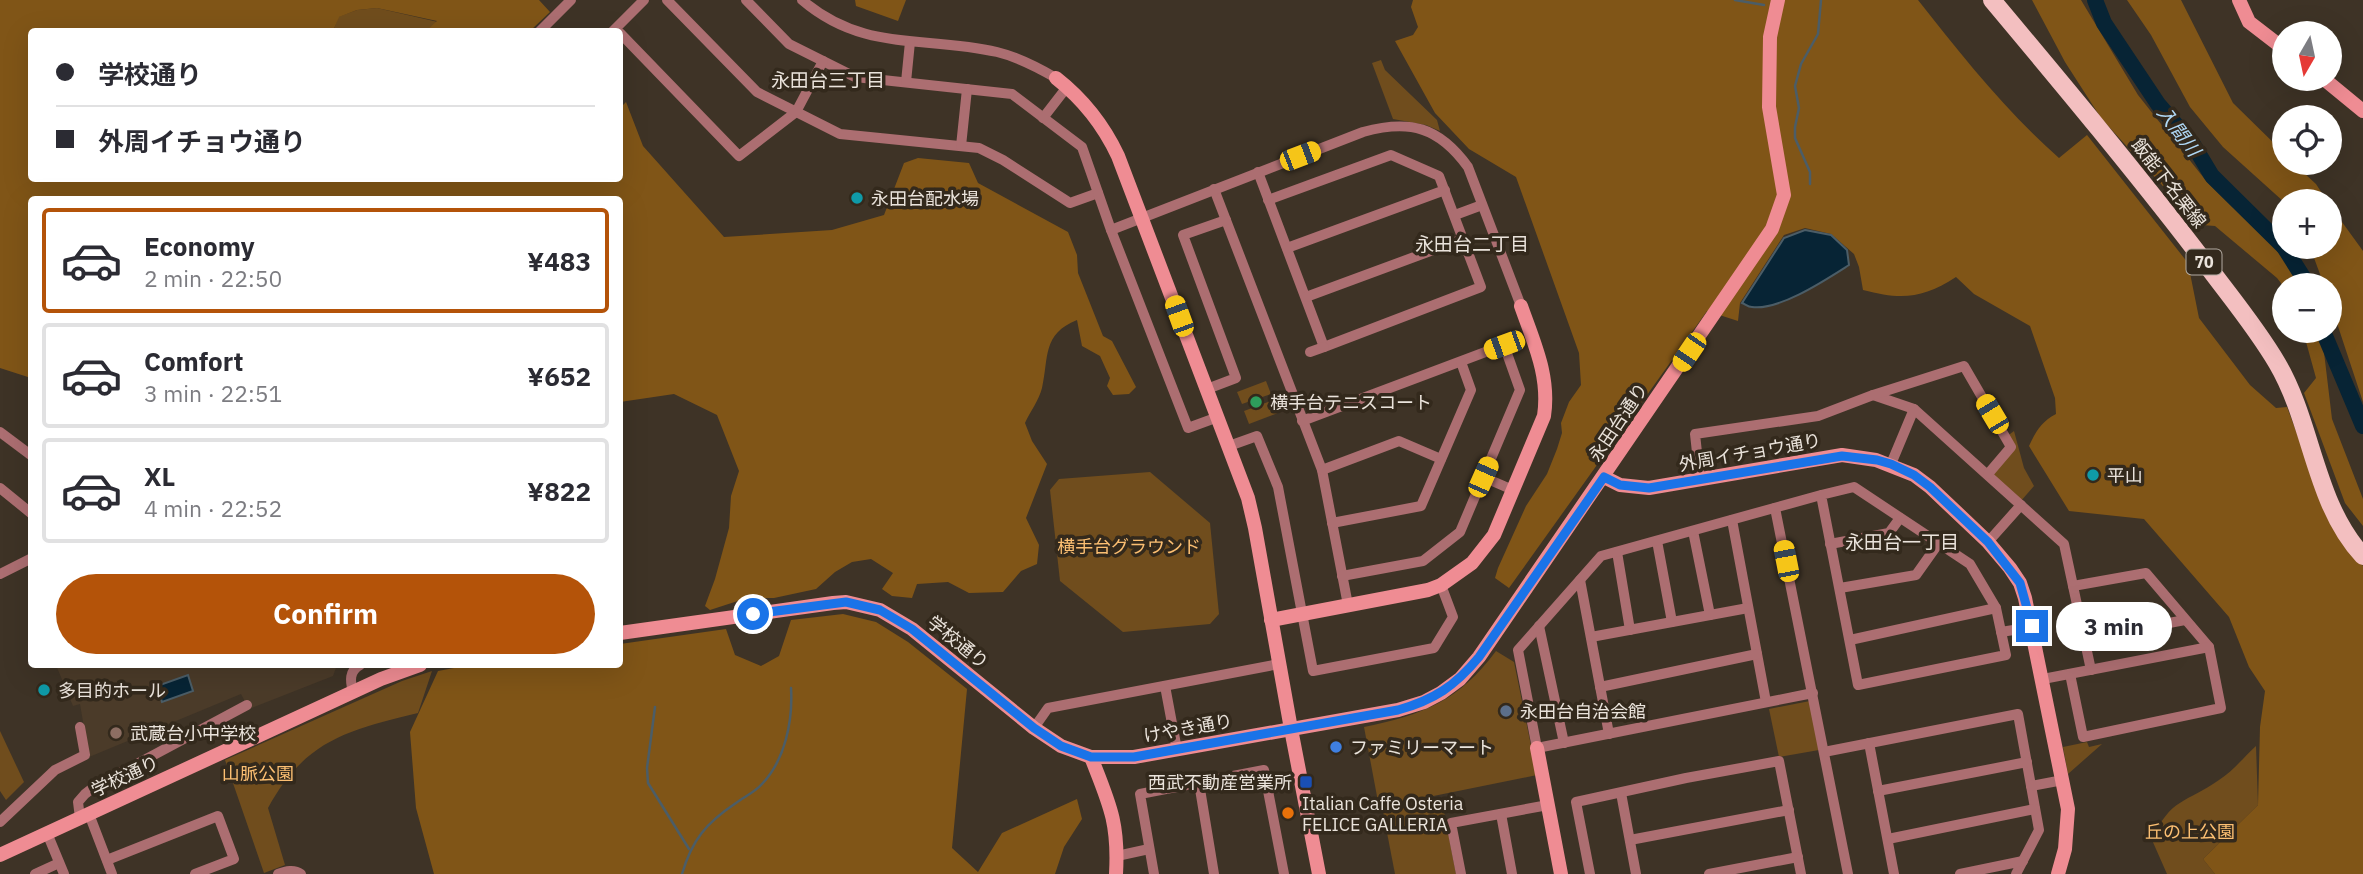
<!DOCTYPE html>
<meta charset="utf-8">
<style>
:root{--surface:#fff;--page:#f7f7f7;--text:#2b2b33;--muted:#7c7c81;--line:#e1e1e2;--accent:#b45309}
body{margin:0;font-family:"IBM Plex Sans","Noto Sans JP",sans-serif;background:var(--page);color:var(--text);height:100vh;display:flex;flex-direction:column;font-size:26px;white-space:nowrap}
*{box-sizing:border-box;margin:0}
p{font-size:23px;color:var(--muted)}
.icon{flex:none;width:38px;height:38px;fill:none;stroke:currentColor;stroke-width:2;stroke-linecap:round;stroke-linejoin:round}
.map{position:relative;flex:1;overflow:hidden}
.drawer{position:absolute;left:28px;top:196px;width:595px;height:472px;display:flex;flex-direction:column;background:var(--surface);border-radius:7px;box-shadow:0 7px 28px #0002}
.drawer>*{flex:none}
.hud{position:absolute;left:28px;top:28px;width:595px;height:154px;border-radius:7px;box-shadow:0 7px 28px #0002;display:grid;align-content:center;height:154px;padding:0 28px;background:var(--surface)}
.needle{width:46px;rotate:189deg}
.fabs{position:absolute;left:2272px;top:21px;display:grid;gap:14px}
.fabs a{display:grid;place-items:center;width:70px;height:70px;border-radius:50%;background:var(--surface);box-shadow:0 7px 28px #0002;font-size:35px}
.end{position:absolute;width:32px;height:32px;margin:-16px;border:9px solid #1a73e8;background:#fff;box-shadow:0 0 0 4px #fff}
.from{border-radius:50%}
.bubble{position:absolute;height:49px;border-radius:24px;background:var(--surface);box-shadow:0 7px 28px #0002;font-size:23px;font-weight:700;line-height:49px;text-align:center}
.car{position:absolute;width:21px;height:42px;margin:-21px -10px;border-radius:9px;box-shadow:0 0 5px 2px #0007;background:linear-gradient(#f5c518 24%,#345 0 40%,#f5c518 0 76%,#345 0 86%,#f5c518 0)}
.hud b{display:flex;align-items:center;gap:24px;height:66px;font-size:26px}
.hud b+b{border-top:2px solid var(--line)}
.hud i{width:18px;height:18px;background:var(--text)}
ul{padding:12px 0 0;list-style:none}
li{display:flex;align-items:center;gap:21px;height:105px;margin:0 14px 10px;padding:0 14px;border:4px solid var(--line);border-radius:7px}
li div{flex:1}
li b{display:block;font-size:26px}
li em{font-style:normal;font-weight:700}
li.active{border-color:var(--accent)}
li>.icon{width:63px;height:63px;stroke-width:1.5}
.cta{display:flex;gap:14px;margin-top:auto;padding:14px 28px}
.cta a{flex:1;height:80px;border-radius:42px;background:var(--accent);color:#fff;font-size:28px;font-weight:700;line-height:80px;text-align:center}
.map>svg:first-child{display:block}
.built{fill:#4b3b29}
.green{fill:#704d1d}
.forest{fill:#805517}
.water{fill:#072435;stroke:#4b5d67;stroke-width:2}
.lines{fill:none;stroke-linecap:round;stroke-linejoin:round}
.stream{stroke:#4b5d67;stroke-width:2.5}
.river{stroke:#072435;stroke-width:16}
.street{stroke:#ac6e71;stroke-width:10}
.secondary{stroke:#ef8c93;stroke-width:14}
.primary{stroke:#f3bfc0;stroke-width:18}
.route{stroke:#1a73e8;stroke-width:9}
.culture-dot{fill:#0f9aa8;stroke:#33291c;stroke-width:2.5}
.leisure-dot{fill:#2e9e5b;stroke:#33291c;stroke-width:2.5}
.service-dot{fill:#5c6f8a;stroke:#33291c;stroke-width:2.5}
.education-dot{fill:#8d6e63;stroke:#33291c;stroke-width:2.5}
.shop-dot{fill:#3f7fe0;stroke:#33291c;stroke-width:2.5}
.transit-dot{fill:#1a4fb4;stroke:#33291c;stroke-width:2.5}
.food-dot{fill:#e8710a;stroke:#33291c;stroke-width:2.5}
.labels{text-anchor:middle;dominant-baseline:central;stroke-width:7;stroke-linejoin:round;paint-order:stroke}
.shield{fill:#33291c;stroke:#b3aba2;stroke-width:2}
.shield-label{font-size:16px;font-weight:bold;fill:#eae3db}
.street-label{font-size:18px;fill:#eae3db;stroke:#33291c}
.poi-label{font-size:18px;fill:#eae3db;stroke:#33291c;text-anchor:start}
.park-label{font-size:18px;fill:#fcbf72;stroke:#33291c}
.neighbourhood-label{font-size:19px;fill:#eae3db;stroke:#33291c}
.water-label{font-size:19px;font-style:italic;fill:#b0d9f6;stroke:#33291c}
</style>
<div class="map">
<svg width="2363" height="874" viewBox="0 0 2363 874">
<rect width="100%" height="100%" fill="#3e3326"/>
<!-- built -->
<polygon class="built" points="56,665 337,665 333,676 249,709 241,694 89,757 80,704 73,706"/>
<!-- green -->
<g class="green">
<polygon points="377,8 438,22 426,31 333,32 338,17 357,10"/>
<polygon points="1381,60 1385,70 1437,120 1440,131 1426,125 1393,119 1372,63"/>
<polygon points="1266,381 1271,394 1242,404 1237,392"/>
<polygon points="1273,400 1278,413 1249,424 1244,411"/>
<polygon points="2014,431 2024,468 2034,486 2020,502 1988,474 2011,448 2006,437"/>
<polygon points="1150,472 1210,523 1219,614 1210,624 1123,632 1060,581 1050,490 1059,479"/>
<path d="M 1496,651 L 1514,662 L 1537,775 L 1379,807 L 1364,727 C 1423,715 1460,700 1496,651 Z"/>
<path d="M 432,671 L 418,713 C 348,730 305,740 268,808 L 285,865 L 264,873 L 225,760 L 402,681 Z"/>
<polygon points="1810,701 1819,750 1779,757 1769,709"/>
<polygon points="0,731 24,782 6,800 0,791"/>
<polygon points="2087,742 2089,747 2102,744 2068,774 2063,747"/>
<path d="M 2256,746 L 2258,805 L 2203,859 L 2215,874 L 2167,874 L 2152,840 C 2170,798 2186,803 2219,780 C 2233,771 2244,757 2256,746 Z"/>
<polygon points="1442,801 1456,874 1395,874 1383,812"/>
</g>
<!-- forest -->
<g class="forest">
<path d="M 0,0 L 539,0 L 550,12 L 530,31 L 426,31 L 437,21 L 377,8 L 357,10 L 339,17 L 333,31 L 32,32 L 32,178 L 620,178 L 620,108 L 626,102 L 643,146 L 724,237 L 832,230 L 884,215 L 904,163 L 918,158 L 969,163 L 978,183 L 1068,232 L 1077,255 L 1078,273 L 1103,336 L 1112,341 L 1136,387 L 1129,394 L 1113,395 L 1107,386 L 1110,378 L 1100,356 L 1082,346 L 1077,320 C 1042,334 1049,357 1042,388 C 1039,400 1030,412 1025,423 L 1032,441 L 1047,464 L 1026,518 L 1039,545 L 1037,564 L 1021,571 L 1003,592 L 969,593 L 948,582 L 917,584 L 912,598 L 892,596 L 882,589 L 893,573 L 871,559 L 852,562 L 835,572 L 816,589 L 774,598 L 747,598 L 710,610 L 705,606 L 715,579 L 729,528 L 731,496 L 739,471 L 717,415 L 674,394 L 620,402 L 620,200 L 32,200 L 31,378 L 0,368 Z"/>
<polygon points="855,0 906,0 898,21 856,6"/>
<path d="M 1413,0 L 1918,0 C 1962,56 2006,111 2059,158 L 2087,135 L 2188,263 L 2199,318 L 2250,385 L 2276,408 L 2287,407 L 2330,523 L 2363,566 L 2363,874 L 2215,874 L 2203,859 L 2258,805 L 2260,727 L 2265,691 L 2249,667 L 2229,617 L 2144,519 L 2069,511 L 2029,446 C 2036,431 2041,422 2056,414 L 2055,398 L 2030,326 L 1974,294 L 1956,277 C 1922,299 1901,300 1863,290 L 1859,267 L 1854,254 L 1831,234 L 1805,228 L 1784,235 L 1740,303 L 1738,321 L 1707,311 L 1509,588 L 1495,578 L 1498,568 L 1526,506 L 1547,474 L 1557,449 L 1562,433 L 1561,423 L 1569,402 L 1581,385 L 1579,353 L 1516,177 L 1469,149 L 1435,113 L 1395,41 L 1413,35 L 1418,27 L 1411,7 Z"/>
<polygon points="2032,0 2081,0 2138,95 2207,182 2291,264 2301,285 2284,285 2284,287 2277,278 2215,226 2202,225 2182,207 2101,118 2065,62"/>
<polygon points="2127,0 2181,0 2233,103 2284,153 2284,163 2293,163 2316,184 2327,201 2284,202 2223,147 2190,107 2151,35"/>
<polygon points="2329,204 2363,251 2363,402 2329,299 2329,285 2324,285 2310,247 2329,247"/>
<polygon points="2303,331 2318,331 2323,344 2332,419 2363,499 2363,526 2345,503 2304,393 2316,378"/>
<polygon points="843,614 876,622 908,642 967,689 952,848 978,872 1002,833 1077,799 1082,819 1064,847 1055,874 434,874 416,808 410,732 438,671 470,665 620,665 620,644 726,629 735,655 761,666 779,656 791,620"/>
</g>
<!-- water -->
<g class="water">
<path d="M 1805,230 L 1831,235 L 1847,250 L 1849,265 C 1827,279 1779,311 1752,307 C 1748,307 1745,304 1742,303 L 1784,238 Z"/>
<polygon points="188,675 193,691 162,702 157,686"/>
</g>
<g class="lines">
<!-- stream -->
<g class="stream">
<polyline points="1735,0 1764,5"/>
<polyline points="1810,184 1810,172 1795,138 1795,127 1799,108 1795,86 1801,64 1818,34 1821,0"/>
<polyline points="655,707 647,768 648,783 689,849"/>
<path d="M 682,874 C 692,840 706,823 736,803 C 744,797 755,792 762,784 C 785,760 793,721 791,688"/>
</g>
<!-- river -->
<g class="river">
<polyline points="2095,0 2104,23 2158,104 2194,146 2212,176 2284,247"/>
<polyline points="2284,247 2308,285"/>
<polyline points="2323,331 2363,426"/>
</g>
<!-- street -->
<g class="street">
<polyline points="667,0 757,92 840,134 979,148 1003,160 1070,203 1098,193"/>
<polyline points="746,0 789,44 855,77 1012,94 1082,147 1111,230 1188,428 1218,417"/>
<path d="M 802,0 C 864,53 924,35 997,52 C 1018,57 1037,67 1056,78"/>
<polyline points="539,32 571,0"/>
<polyline points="612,32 644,0"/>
<polyline points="620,33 739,156 796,112 823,61"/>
<polyline points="906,82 910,42"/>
<polyline points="1043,118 1067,87"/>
<polyline points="961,146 967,89"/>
<polyline points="1258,172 1324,347 1481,287 1439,176 1391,155 1268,200"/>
<polyline points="1214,189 1322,470 1348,605"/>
<polyline points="1455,215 1482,205"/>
<path d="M 1111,230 L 1363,132 C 1410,119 1439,127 1468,167 L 1521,306"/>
<polyline points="1287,248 1445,190"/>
<polyline points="1306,297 1463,239"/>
<polyline points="1310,352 1324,347"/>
<polyline points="1207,389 1236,378 1183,235 1226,220"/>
<polyline points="1873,395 1914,409 2064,544 2091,670"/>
<polyline points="1302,421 1504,345 1520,390 1460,532 1423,561 1342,576"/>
<polyline points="0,432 32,456"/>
<polyline points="1229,446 1257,436 1278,487 1313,671 1434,648 1453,617 1441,585"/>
<polyline points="1891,464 1914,409"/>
<polyline points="1322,470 1399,441 1441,459"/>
<polyline points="1483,477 1513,490"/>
<polyline points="1700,480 1695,434 1818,416 1873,395 1964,366 2011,447 1988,474"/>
<polyline points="0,488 32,514"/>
<polyline points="1775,508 1848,874"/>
<polyline points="1732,520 1766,702"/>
<polyline points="1332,523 1421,506 1471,390 1461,362"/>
<polyline points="1693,531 1710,615"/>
<polyline points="1657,541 1672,622"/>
<polyline points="1988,542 2021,505"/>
<polyline points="1830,544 1889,533 1900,518"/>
<polyline points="1617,552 1630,630"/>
<polyline points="0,574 32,558"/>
<polyline points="1580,580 1609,734"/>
<polyline points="1840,588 1916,575 1938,544"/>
<polyline points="1539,626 1564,743"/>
<polyline points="2001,632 2032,627"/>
<polyline points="1591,637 1748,608"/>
<polyline points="2084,639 2185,620"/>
<polyline points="1850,640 1996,608"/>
<polyline points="2070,674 2083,737 2221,708 2209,647 2146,573 2073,586"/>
<polyline points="2043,679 2209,647"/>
<polyline points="1165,686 1177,750"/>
<polyline points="1600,687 1757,654"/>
<path d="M 353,692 C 350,681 349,671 360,665"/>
<polyline points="1813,693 1537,748 1518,650 1601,556 1821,495 1854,487 1970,564 1996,608 2006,655 1858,685 1821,495"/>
<polyline points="1034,728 1048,708 1279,664"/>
<polyline points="1869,743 1894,874"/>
<polyline points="1824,752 2018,714 2039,830 2016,874"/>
<polyline points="1199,783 1214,874"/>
<polyline points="2031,786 2063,780"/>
<polyline points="1878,791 2027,762"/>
<polyline points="1621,793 1636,874"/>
<polyline points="89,814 112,874"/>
<polyline points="1501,814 1512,874"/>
<polyline points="80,818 78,802 85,794 94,787 247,705"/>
<polyline points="0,822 55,770 85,755 80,727"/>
<polyline points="47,833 64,874"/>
<polyline points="1888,839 2035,809"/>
<polyline points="1630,840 1789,810"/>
<polyline points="1117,856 1149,849"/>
<polyline points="107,860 218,816 234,859 195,874"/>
<polyline points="35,874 59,863"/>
<path d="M 278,874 C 286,871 294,869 301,874"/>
<polyline points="1154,874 1140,794 1264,770 1284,874"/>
<polyline points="1461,874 1451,823 1548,805"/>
<polyline points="1590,874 1576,802 1686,778 1779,761 1801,874"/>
<polyline points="1709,874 1798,857"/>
<polyline points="1960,874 2023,861"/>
</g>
<!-- secondary -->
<g class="secondary">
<polyline points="2239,0 2249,22 2284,49"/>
<path d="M 1056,78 C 1084,100 1103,124 1118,156 L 1248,498 L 1255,528 L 1291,729 L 1319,874"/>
<polyline points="2324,79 2363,111"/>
<polyline points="1604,477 1620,485 1649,488 1842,455 1876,460 1914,475 1930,487 1988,542 2010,568 2020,583 2025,598 2068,809 2065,849 2058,874"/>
<path d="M 1271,620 L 1428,590 L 1441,585 L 1472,563 L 1494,535 L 1544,416 C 1550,376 1534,343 1521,306"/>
<polyline points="620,633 833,603 846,602 880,610 912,629 1034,728 1061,746 1091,757 1134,757 1398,710 1424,702 1441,693 1460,679 1479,657 1772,229 1784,195 1769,107 1770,37 1778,0"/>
<polyline points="1537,748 1561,874"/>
<path d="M 1091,757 C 1109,803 1119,822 1116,874"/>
<polyline points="0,855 381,679 420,665"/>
</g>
<!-- primary -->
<path class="primary" d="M 1992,0 C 2064,86 2135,171 2203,260 C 2228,294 2256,327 2277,363 C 2313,424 2314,503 2363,556"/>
</g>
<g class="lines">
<!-- route -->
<path class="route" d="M 753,614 L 846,602 L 880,610 L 912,629 L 1034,728 L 1061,746 L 1091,757 L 1134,757 L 1398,710 C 1434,700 1455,686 1479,657 L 1604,477 L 1620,485 L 1649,488 L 1842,456 L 1877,460 L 1891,464 L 1914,475 L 1930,487 L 1988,542 L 2020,583 L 2032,626"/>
</g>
<!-- markers -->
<g class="culture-dot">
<circle cx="857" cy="198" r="7"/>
<circle cx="2093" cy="475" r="7"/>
<circle cx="44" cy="690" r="7"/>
</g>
<circle class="leisure-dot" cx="1256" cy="402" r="7"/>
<circle class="service-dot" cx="1506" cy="711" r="7"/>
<circle class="education-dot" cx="116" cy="733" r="7"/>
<circle class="shop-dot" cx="1336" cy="747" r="7"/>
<rect class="transit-dot" x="1299" y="775" width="14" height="14" rx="3.5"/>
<circle class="food-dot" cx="1288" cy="813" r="7"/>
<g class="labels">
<!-- shield labels -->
<rect class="shield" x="2186.5" y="249.5" width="35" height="25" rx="5"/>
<g class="shield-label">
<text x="2204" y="262">70</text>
</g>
<!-- street labels -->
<g class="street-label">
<text transform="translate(2169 183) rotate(52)">飯能下名栗線</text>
<text transform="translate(1618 422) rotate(-56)">永田台通り</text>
<text transform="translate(1750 452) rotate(-10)">外周イチョウ通り</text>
<text transform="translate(958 642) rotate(39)">学校通り</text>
<text transform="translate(1188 728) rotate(-10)">けやき通り</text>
<text transform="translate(125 776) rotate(-25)">学校通り</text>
</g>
<!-- poi labels -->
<g class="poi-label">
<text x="871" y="198">永田台配水場</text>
<text x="1270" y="402">横手台テニスコート</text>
<text x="2107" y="475">平山</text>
<text x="58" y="690">多目的ホール</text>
<text x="1520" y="711">永田台自治会館</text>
<text x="130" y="733">武蔵台小中学校</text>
<text x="1350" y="747">ファミリーマート</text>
<text x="1292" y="782" text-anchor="end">西武不動産営業所</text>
<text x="1302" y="803">Italian Caffe Osteria<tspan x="1302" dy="21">FELICE GALLERIA</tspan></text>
</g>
<!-- park labels -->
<g class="park-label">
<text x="1129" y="546">横手台グラウンド</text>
<text x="258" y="773">山脈公園</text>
<text x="2190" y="831">丘の上公園</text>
</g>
<!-- neighbourhood labels -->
<g class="neighbourhood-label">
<text x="828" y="80">永田台三丁目</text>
<text x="1472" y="244">永田台二丁目</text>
<text x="1902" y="542">永田台一丁目</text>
</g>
<!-- water labels -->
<g class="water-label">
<text transform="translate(2179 131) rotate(53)">入間川</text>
</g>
</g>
</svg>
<div class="fabs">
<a><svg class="needle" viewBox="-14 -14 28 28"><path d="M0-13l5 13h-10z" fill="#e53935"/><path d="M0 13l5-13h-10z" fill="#7c7c81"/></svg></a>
<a><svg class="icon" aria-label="locate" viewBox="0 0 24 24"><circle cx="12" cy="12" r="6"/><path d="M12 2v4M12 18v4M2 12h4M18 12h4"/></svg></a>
<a>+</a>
<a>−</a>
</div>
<i class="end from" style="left:753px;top:614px"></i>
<i class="end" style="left:2032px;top:626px"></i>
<div class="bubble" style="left:2056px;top:602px;width:116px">3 min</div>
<i class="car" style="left:1300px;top:156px;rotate:69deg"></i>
<i class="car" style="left:1179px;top:316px;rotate:340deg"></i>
<i class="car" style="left:1504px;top:345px;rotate:250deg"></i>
<i class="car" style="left:1689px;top:352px;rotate:214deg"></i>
<i class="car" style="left:1992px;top:414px;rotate:329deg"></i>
<i class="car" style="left:1483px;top:477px;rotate:24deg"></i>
<i class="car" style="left:1786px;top:561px;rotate:349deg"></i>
<div class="hud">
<b><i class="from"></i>学校通り</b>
<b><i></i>外周イチョウ通り</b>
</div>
<section class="drawer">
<ul>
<li class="active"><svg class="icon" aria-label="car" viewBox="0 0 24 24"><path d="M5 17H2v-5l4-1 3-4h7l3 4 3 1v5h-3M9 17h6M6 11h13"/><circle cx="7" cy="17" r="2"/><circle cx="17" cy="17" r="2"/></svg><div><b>Economy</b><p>2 min · 22:50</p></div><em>¥483</em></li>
<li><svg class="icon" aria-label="car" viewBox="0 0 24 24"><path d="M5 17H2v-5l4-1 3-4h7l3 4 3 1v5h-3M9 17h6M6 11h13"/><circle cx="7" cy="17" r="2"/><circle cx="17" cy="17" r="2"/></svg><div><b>Comfort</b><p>3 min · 22:51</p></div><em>¥652</em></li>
<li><svg class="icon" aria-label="car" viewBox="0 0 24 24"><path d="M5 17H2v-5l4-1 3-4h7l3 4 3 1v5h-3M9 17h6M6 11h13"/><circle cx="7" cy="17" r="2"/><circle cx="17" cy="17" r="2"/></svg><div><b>XL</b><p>4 min · 22:52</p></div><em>¥822</em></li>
</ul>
<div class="cta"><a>Confirm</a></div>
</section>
</div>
